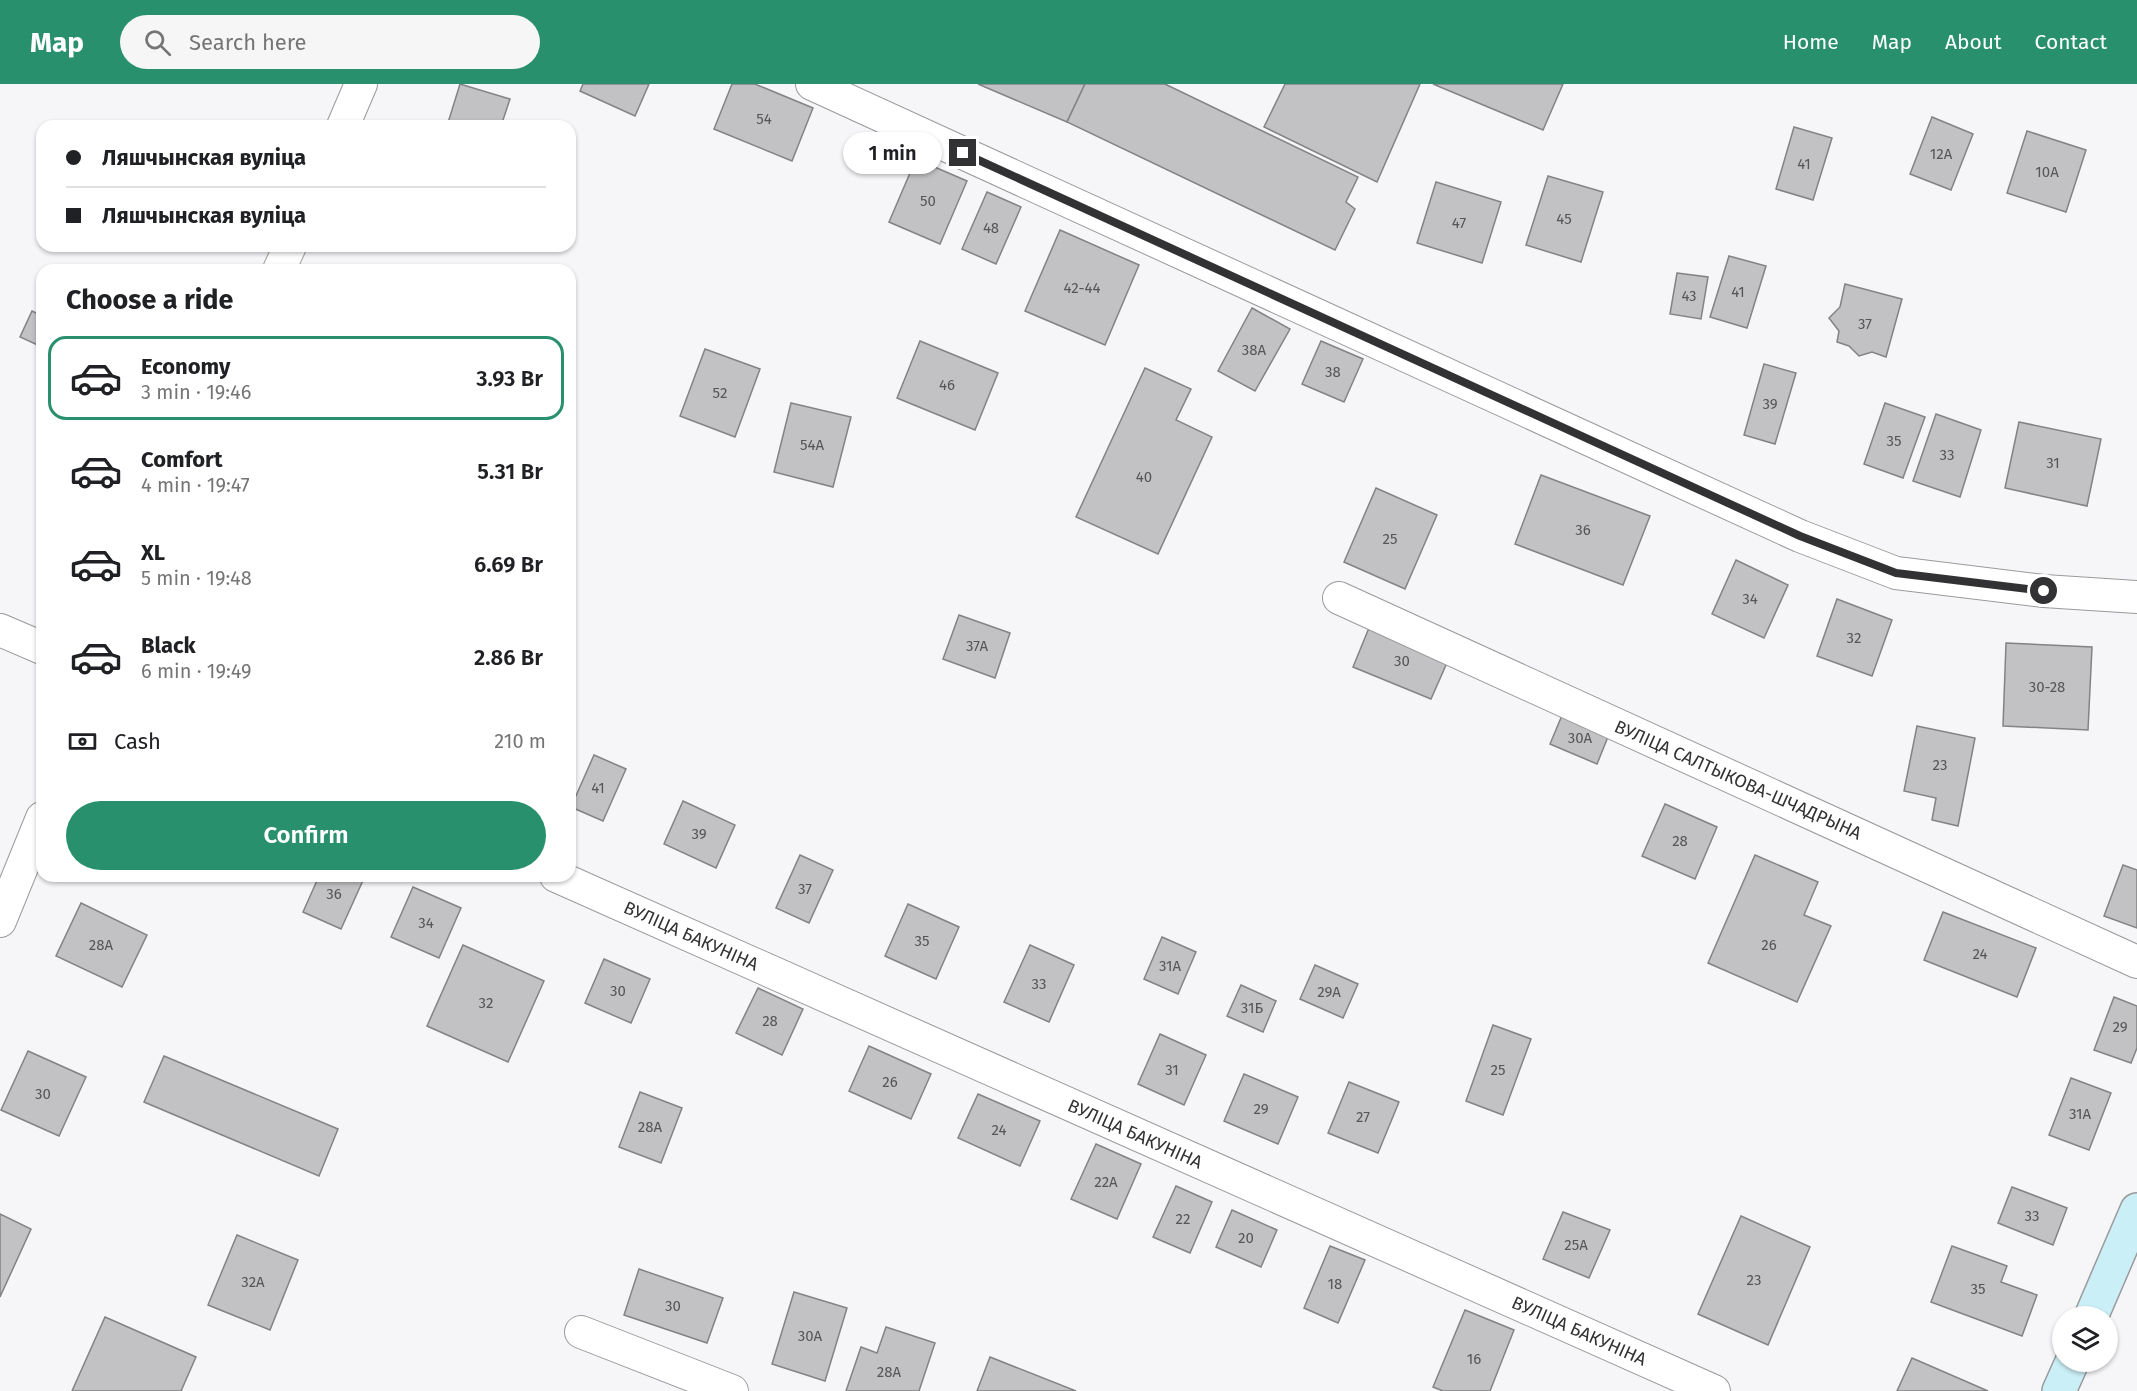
<!DOCTYPE html>
<meta charset="utf-8">
<style>
:root{--surface:#fff;--page:#f6f6f6;--text:#202124;--muted:#757577;--line:#e0e0e0;--accent:#29906e}
body{margin:0;font-family:"Fira Sans",sans-serif;background:var(--page);color:var(--text);height:100vh;display:flex;flex-direction:column;font-size:22px;white-space:nowrap}
*{box-sizing:border-box;margin:0}
p{font-size:20px;color:var(--muted)}
.icon{flex:none;width:33px;height:33px;fill:none;stroke:currentColor;stroke-width:2;stroke-linecap:round;stroke-linejoin:round}
.map{position:relative;flex:1;overflow:hidden}
.drawer{position:absolute;left:36px;top:180px;width:540px;height:618px;display:flex;flex-direction:column;background:var(--surface);border-radius:18px;box-shadow:0 2px 4px #0004}
.drawer>*{flex:none}
.banner{position:absolute;left:36px;top:36px;width:540px;height:132px;border-radius:18px;box-shadow:0 2px 4px #0004;display:grid;align-content:center;height:132px;padding:0 30px;background:var(--surface)}
.controls{position:absolute;left:2052px;top:1222px;display:grid;gap:12px}
.controls a{display:grid;place-items:center;width:66px;height:66px;border-radius:50%;background:var(--surface);box-shadow:0 2px 4px #0004;font-size:30px}
.end{position:absolute;width:27px;height:27px;margin:-14px;border:8px solid #323234;background:#fff;box-shadow:0 0 0 3px #fff}
.from{border-radius:50%}
.bubble{position:absolute;height:42px;border-radius:21px;background:var(--surface);box-shadow:0 2px 4px #0004;font-size:20px;font-weight:600;line-height:42px;text-align:center}
.banner b{display:flex;align-items:center;gap:21px;height:57px;font-size:22px}
.banner b+b{border-top:2px solid var(--line)}
.banner i{width:15px;height:15px;background:var(--text)}
ul{padding:0;list-style:none}
li{display:flex;align-items:center;gap:18px;height:84px;margin:0 12px 9px;padding:0 18px;border:3px solid transparent;border-radius:18px}
li div{flex:1}
li b{display:block;font-size:22px}
li em{font-style:normal;font-weight:600}
li.current{border-color:var(--accent)}
li>.icon{width:54px;height:54px;stroke-width:1.5}
h2{padding:0 30px;font-size:27px;line-height:72px}
.pay{display:flex;align-items:center;gap:15px;height:66px;padding:0 30px;font-size:22px}
.pay p{margin-inline-start:auto}
.cta{display:flex;gap:12px;margin-top:auto;padding:12px 30px}
.cta a{flex:1;height:69px;border-radius:36px;background:var(--accent);color:#fff;font-size:24px;font-weight:600;line-height:69px;text-align:center}
header{display:flex;align-items:center;gap:36px;box-sizing:border-box;height:84px;padding:0 30px;background:var(--accent);color:#fff}
header strong{font-size:28px}
nav{display:flex;gap:33px;margin-inline-start:auto;font-size:21px}
.search{width:420px;height:54px;background:var(--page);display:flex;align-items:center;gap:15px;box-sizing:border-box;padding:0 21px;border-radius:33px;color:var(--muted);font-size:22px}
.map>svg:first-child{display:block}
.building{fill:#c2c2c5;stroke:#838386;stroke-width:1.5}
.lines{fill:none;stroke-linecap:round;stroke-linejoin:round}
.street-casing{stroke:#9a9a9c;stroke-width:34}
.secondary-casing{stroke:#9a9a9c;stroke-width:36}
.street{stroke:#fff;stroke-width:32}
.secondary{stroke:#cbeff6;stroke-width:33}
.route{stroke:#323234;stroke-width:8}
.labels{text-anchor:middle;dominant-baseline:central;stroke-width:5;stroke-linejoin:round;paint-order:stroke}
.number-label{font-size:15px;fill:#565658}
.street-label{font-size:18px;fill:#323234;stroke:#fff}
</style>
<header>
<strong>Map</strong>
<div class="search"><svg class="icon" aria-label="search" viewBox="0 0 24 24"><circle cx="10" cy="10" r="6"/><path d="M15 15l6 6"/></svg>Search here</div>
<nav><a>Home</a><a>Map</a><a>About</a><a>Contact</a></nav>
</header>
<div class="map">
<svg width="2137" height="1307" viewBox="0 0 2137 1307">
<rect width="100%" height="100%" fill="#f6f6f9"/>
<!-- building -->
<g class="building">
<polygon points="460,0 510,15 501,42 447,42"/>
<polygon points="583,0 649,0 635,32 580,7"/>
<polygon points="732,0 755,0 813,24 792,77 714,45"/>
<polygon points="978,0 1085,0 1067,38"/>
<polygon points="1085,0 1165,0 1358,93 1346,118 1355,125 1335,166 1067,38"/>
<polygon points="1285,0 1420,0 1377,98 1264,43"/>
<polygon points="1433,0 1563,0 1543,46"/>
<polygon points="1932,33 1973,50 1951,106 1910,90"/>
<polygon points="1794,43 1832,54 1813,116 1776,105"/>
<polygon points="2027,47 2086,66 2066,128 2007,109"/>
<polygon points="916,75 967,97 940,160 889,138"/>
<polygon points="1548,92 1603,108 1581,178 1526,161"/>
<polygon points="1436,98 1501,118 1482,179 1417,159"/>
<polygon points="987,108 1021,123 996,180 962,165"/>
<polygon points="1060,146 1139,181 1105,261 1025,227"/>
<polygon points="1729,172 1766,182 1747,244 1710,233"/>
<polygon points="1677,189 1708,193 1701,235 1670,230"/>
<polygon points="1845,200 1902,215 1886,273 1872,268 1859,272 1849,262 1837,258 1839,247 1829,234 1840,223"/>
<polygon points="1252,224 1290,245 1255,307 1218,287"/>
<polygon points="32,227 42,232 42,263 20,253"/>
<polygon points="920,257 998,289 975,346 897,314"/>
<polygon points="1321,257 1363,275 1344,318 1302,300"/>
<polygon points="705,265 760,285 735,353 680,332"/>
<polygon points="1764,280 1796,289 1775,360 1744,351"/>
<polygon points="1145,284 1191,305 1176,336 1212,353 1158,470 1076,433"/>
<polygon points="791,319 851,333 833,403 774,388"/>
<polygon points="1885,319 1925,333 1903,394 1864,380"/>
<polygon points="1936,330 1981,346 1960,413 1913,397"/>
<polygon points="2019,338 2101,355 2087,422 2005,404"/>
<polygon points="1541,391 1650,432 1623,501 1515,460"/>
<polygon points="1376,404 1437,431 1405,505 1344,478"/>
<polygon points="1736,476 1788,501 1764,554 1712,530"/>
<polygon points="1837,515 1892,536 1872,592 1817,572"/>
<polygon points="959,531 1010,549 995,594 943,575"/>
<polygon points="1371,539 1450,572 1431,615 1353,583"/>
<polygon points="2006,559 2092,563 2088,646 2003,642"/>
<polygon points="1563,629 1610,648 1597,680 1550,660"/>
<polygon points="1917,642 1975,654 1958,742 1932,736 1936,714 1904,707"/>
<polygon points="594,671 626,685 603,737 571,723"/>
<polygon points="683,717 735,741 716,784 664,760"/>
<polygon points="1665,720 1717,743 1695,795 1642,772"/>
<polygon points="800,771 833,786 809,839 776,824"/>
<polygon points="1755,771 1818,798 1804,831 1831,842 1797,918 1708,879"/>
<polygon points="2123,781 2137,786 2137,844 2104,832"/>
<polygon points="319,792 365,792 341,845 303,828"/>
<polygon points="413,803 461,824 439,874 391,853"/>
<polygon points="81,819 147,851 122,903 56,872"/>
<polygon points="908,820 959,843 936,895 885,872"/>
<polygon points="1943,828 2036,864 2017,913 1924,876"/>
<polygon points="1162,853 1196,868 1178,910 1144,895"/>
<polygon points="463,861 544,897 508,978 427,942"/>
<polygon points="1030,861 1074,881 1049,938 1004,918"/>
<polygon points="604,875 650,895 631,939 585,919"/>
<polygon points="1315,881 1358,900 1343,934 1300,915"/>
<polygon points="1241,901 1276,917 1263,948 1227,932"/>
<polygon points="758,904 803,925 782,971 736,949"/>
<polygon points="2114,913 2137,922 2137,964 2131,979 2094,966"/>
<polygon points="1493,941 1531,955 1503,1031 1466,1017"/>
<polygon points="1160,950 1206,971 1184,1021 1138,1000"/>
<polygon points="869,962 931,990 911,1035 849,1007"/>
<polygon points="28,967 86,993 59,1052 1,1026"/>
<polygon points="164,972 338,1045 319,1092 144,1018"/>
<polygon points="1244,990 1298,1013 1278,1060 1224,1037"/>
<polygon points="2071,994 2111,1009 2089,1066 2049,1051"/>
<polygon points="1349,998 1399,1018 1378,1069 1328,1049"/>
<polygon points="640,1008 682,1024 661,1079 619,1063"/>
<polygon points="978,1010 1040,1037 1020,1082 958,1054"/>
<polygon points="1096,1060 1141,1080 1117,1135 1071,1115"/>
<polygon points="1176,1102 1212,1118 1190,1169 1153,1153"/>
<polygon points="2012,1103 2067,1124 2053,1161 1998,1139"/>
<polygon points="1232,1126 1277,1146 1261,1183 1216,1163"/>
<polygon points="1563,1128 1610,1146 1589,1194 1543,1175"/>
<polygon points="0,1130 31,1145 0,1213"/>
<polygon points="1741,1132 1810,1163 1768,1261 1698,1230"/>
<polygon points="237,1151 298,1176 270,1246 208,1221"/>
<polygon points="1330,1162 1365,1176 1338,1239 1304,1224"/>
<polygon points="1952,1162 2007,1182 2001,1198 2037,1211 2022,1252 1931,1218"/>
<polygon points="639,1185 723,1214 707,1259 624,1231"/>
<polygon points="794,1208 847,1224 825,1297 772,1280"/>
<polygon points="1465,1226 1514,1246 1490,1307 1443,1307 1433,1303"/>
<polygon points="105,1233 196,1273 181,1307 72,1307"/>
<polygon points="886,1243 935,1259 919,1307 846,1307 861,1263 877,1269"/>
<polygon points="990,1273 1076,1307 977,1307"/>
<polygon points="1912,1274 1988,1307 1897,1307"/>
</g>
<g class="lines">
<!-- street casing -->
<g class="street-casing">
<g id="street">
<polyline points="812,0 1800,452 1896,489 2044,507 2137,513"/>
<polyline points="343,42 361,0"/>
<polyline points="279,186 290,162"/>
<polyline points="1339,514 2137,878"/>
<polyline points="0,546 42,564"/>
<polyline points="556,792 1714,1307"/>
<polyline points="0,837 42,734"/>
<polyline points="581,1248 732,1307"/>
</g>
</g>
<!-- secondary casing -->
<g class="secondary-casing">
<g id="secondary">
<polyline points="2091,1233 2137,1126"/>
<polyline points="2059,1307 2072,1278"/>
</g>
</g>
<!-- street -->
<use href="#street" class="street"/>
<!-- secondary -->
<use href="#secondary" class="secondary"/>
</g>
<g class="lines">
<!-- route -->
<polyline class="route" points="963,69 1800,452 1896,489 2044,507"/>
</g>
<g class="labels">
<!-- number labels -->
<g class="number-label">
<text x="764" y="35">54</text>
<text x="1941" y="70">12А</text>
<text x="1804" y="80">41</text>
<text x="2047" y="88">10А</text>
<text x="928" y="117">50</text>
<text x="1564" y="135">45</text>
<text x="1459" y="139">47</text>
<text x="991" y="144">48</text>
<text x="1082" y="204">42-44</text>
<text x="1738" y="208">41</text>
<text x="1689" y="212">43</text>
<text x="1865" y="240">37</text>
<text x="1254" y="266">38А</text>
<text x="1333" y="288">38</text>
<text x="947" y="301">46</text>
<text x="720" y="309">52</text>
<text x="1770" y="320">39</text>
<text x="1894" y="357">35</text>
<text x="812" y="361">54А</text>
<text x="1947" y="371">33</text>
<text x="2053" y="379">31</text>
<text x="1144" y="393">40</text>
<text x="1583" y="446">36</text>
<text x="1390" y="455">25</text>
<text x="1750" y="515">34</text>
<text x="1854" y="554">32</text>
<text x="977" y="562">37А</text>
<text x="1402" y="577">30</text>
<text x="2047" y="603">30-28</text>
<text x="1580" y="654">30А</text>
<text x="1940" y="681">23</text>
<text x="598" y="704">41</text>
<text x="699" y="750">39</text>
<text x="1680" y="757">28</text>
<text x="805" y="805">37</text>
<text x="334" y="810">36</text>
<text x="426" y="839">34</text>
<text x="922" y="857">35</text>
<text x="101" y="861">28А</text>
<text x="1769" y="861">26</text>
<text x="1980" y="870">24</text>
<text x="1170" y="882">31А</text>
<text x="1039" y="900">33</text>
<text x="618" y="907">30</text>
<text x="1329" y="908">29А</text>
<text x="486" y="919">32</text>
<text x="1252" y="924">31Б</text>
<text x="770" y="937">28</text>
<text x="2120" y="943">29</text>
<text x="1172" y="986">31</text>
<text x="1498" y="986">25</text>
<text x="890" y="998">26</text>
<text x="43" y="1010">30</text>
<text x="1261" y="1025">29</text>
<text x="2080" y="1030">31А</text>
<text x="1363" y="1033">27</text>
<text x="650" y="1043">28А</text>
<text x="999" y="1046">24</text>
<text x="1106" y="1098">22А</text>
<text x="2032" y="1132">33</text>
<text x="1183" y="1135">22</text>
<text x="1246" y="1154">20</text>
<text x="1576" y="1161">25А</text>
<text x="1754" y="1196">23</text>
<text x="253" y="1198">32А</text>
<text x="1335" y="1200">18</text>
<text x="1978" y="1205">35</text>
<text x="673" y="1222">30</text>
<text x="810" y="1252">30А</text>
<text x="1474" y="1275">16</text>
<text x="889" y="1288">28А</text>
</g>
<!-- street labels -->
<g class="street-label">
<text transform="translate(1738 696) rotate(24)">ВУЛІЦА САЛТЫКОВА-ШЧАДРЫНА</text>
<text transform="translate(691 852) rotate(24)">ВУЛІЦА БАКУНІНА</text>
<text transform="translate(1135 1050) rotate(24)">ВУЛІЦА БАКУНІНА</text>
<text transform="translate(1579 1247) rotate(24)">ВУЛІЦА БАКУНІНА</text>
</g>
</g>
</svg>
<div class="controls">
<a><svg class="icon" aria-label="layers" viewBox="0 0 24 24"><path d="M12 4l9 5-9 5-9-5zM3 14l9 5 9-5"/></svg></a>
</div>
<i class="end from" style="left:2044px;top:507px"></i>
<i class="end" style="left:963px;top:69px"></i>
<div class="bubble" style="left:843px;top:48px;width:99px">1 min</div>
<div class="banner">
<b><i class="from"></i>Ляшчынская вуліца</b>
<b><i></i>Ляшчынская вуліца</b>
</div>
<section class="drawer">
<h2>Choose a ride</h2>
<ul>
<li class="current"><svg class="icon" aria-label="car" viewBox="0 0 24 24"><path d="M5 17H2v-5l4-1 3-4h7l3 4 3 1v5h-3M9 17h6M6 11h13"/><circle cx="7" cy="17" r="2"/><circle cx="17" cy="17" r="2"/></svg><div><b>Economy</b><p>3 min · 19:46</p></div><em>3.93 Br</em></li>
<li><svg class="icon" aria-label="car" viewBox="0 0 24 24"><path d="M5 17H2v-5l4-1 3-4h7l3 4 3 1v5h-3M9 17h6M6 11h13"/><circle cx="7" cy="17" r="2"/><circle cx="17" cy="17" r="2"/></svg><div><b>Comfort</b><p>4 min · 19:47</p></div><em>5.31 Br</em></li>
<li><svg class="icon" aria-label="car" viewBox="0 0 24 24"><path d="M5 17H2v-5l4-1 3-4h7l3 4 3 1v5h-3M9 17h6M6 11h13"/><circle cx="7" cy="17" r="2"/><circle cx="17" cy="17" r="2"/></svg><div><b>XL</b><p>5 min · 19:48</p></div><em>6.69 Br</em></li>
<li><svg class="icon" aria-label="car" viewBox="0 0 24 24"><path d="M5 17H2v-5l4-1 3-4h7l3 4 3 1v5h-3M9 17h6M6 11h13"/><circle cx="7" cy="17" r="2"/><circle cx="17" cy="17" r="2"/></svg><div><b>Black</b><p>6 min · 19:49</p></div><em>2.86 Br</em></li>
</ul>
<div class="pay"><svg class="icon" aria-label="cash" viewBox="0 0 24 24"><path d="M3 7h18v10H3z"/><circle cx="12" cy="12" r="2"/></svg>Cash<p>210 m</p></div>
<div class="cta"><a>Confirm</a></div>
</section>
</div>
